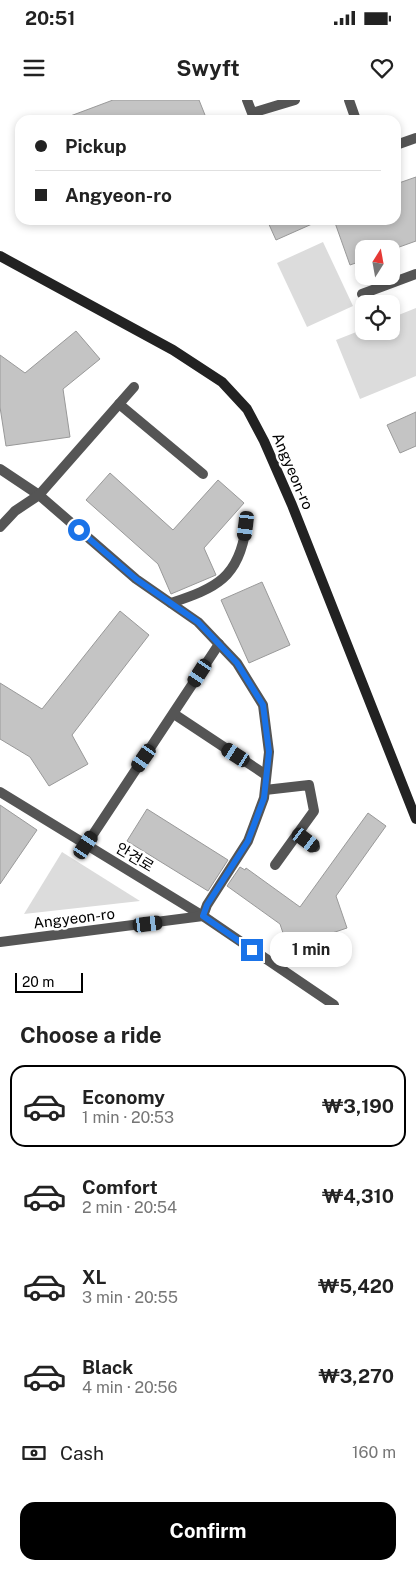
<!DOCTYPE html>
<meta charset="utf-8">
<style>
:root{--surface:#fff;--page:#f6f6f6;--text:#222;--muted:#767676;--line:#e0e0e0;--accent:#000}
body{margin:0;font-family:"Public Sans","Noto Sans KR",sans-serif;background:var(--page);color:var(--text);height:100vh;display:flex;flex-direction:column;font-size:19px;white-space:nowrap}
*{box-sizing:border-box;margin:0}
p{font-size:16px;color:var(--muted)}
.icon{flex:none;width:28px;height:28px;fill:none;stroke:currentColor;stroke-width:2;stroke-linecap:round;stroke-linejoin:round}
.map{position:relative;height:905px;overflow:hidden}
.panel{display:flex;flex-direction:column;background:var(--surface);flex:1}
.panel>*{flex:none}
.guide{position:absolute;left:15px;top:15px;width:386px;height:110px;border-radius:15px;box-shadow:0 2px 8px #0003;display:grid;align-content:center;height:110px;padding:0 20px;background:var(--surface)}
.needle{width:32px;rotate:11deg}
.buttons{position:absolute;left:355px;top:140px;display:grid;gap:10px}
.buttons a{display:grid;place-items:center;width:45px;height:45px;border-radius:10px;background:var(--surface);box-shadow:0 2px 8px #0003;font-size:25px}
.scale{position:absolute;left:15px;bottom:12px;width:68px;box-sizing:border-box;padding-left:5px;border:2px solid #000;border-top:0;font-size:14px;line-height:18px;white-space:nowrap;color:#000;-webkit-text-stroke:4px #fff;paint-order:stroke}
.end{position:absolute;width:22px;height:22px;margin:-11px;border:6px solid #1a73e8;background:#fff;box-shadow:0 0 0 2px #fff}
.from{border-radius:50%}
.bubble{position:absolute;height:35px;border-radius:15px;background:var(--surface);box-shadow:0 2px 8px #0003;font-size:16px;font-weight:700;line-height:35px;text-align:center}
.car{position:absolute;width:15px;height:30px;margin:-15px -8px;border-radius:6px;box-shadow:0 0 4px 1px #0007;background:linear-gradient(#222 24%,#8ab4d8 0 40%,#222 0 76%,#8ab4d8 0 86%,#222 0)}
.guide b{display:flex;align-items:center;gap:18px;height:48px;font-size:19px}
.guide b+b{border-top:1px solid var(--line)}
.guide i{width:12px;height:12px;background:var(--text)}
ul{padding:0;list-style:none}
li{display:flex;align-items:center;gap:15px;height:82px;margin:0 10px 8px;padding:0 10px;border:2px solid transparent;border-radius:15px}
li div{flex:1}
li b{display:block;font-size:19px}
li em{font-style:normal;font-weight:700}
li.current{border-color:var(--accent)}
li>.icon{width:45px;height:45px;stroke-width:1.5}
h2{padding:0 20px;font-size:22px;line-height:60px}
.pay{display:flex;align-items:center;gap:12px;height:55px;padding:0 20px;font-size:19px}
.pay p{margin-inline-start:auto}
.cta{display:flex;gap:10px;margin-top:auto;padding:10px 20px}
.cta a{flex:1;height:58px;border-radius:15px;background:var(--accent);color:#fff;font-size:20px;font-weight:700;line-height:58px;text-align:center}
.status{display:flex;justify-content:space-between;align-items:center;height:35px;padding:0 25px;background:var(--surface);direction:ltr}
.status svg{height:14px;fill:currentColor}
header{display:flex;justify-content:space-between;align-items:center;height:65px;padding:0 20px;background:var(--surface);font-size:22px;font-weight:700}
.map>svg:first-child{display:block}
.green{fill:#dcdcdc}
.building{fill:#c4c4c4;stroke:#999}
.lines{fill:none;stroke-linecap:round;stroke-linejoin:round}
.lane{stroke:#555;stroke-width:10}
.street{stroke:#555;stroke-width:10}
.secondary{stroke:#222;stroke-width:10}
.route{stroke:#1a73e8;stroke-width:6}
.labels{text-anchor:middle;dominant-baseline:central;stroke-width:5;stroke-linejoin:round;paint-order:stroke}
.street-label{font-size:15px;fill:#000;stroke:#fff}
</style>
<div class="status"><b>20:51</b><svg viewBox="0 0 49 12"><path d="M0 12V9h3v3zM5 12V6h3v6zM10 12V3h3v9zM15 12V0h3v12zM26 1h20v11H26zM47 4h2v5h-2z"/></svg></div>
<header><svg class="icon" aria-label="menu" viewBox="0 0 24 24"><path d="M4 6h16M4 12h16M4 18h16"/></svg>Swyft<svg class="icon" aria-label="heart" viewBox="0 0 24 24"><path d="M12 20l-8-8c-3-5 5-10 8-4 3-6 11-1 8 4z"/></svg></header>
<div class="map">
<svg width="416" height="905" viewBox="0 0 416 905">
<rect width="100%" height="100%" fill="#fff"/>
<!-- green -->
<g class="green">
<polygon points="323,142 353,206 307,227 277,163"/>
<polygon points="416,208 416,276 360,299 336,240 364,229 364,231 391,231 391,218"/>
<polygon points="62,752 140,801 24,814"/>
</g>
<!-- building -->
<g class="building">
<polygon points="113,0 199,0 207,20 65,20 65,18"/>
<polygon points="416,77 416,141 391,150 364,149 364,160 350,165 334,120 396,120 396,84"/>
<polygon points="267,120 321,120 276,140"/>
<polygon points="76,231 100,259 63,289 70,337 6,346 0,307 0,255 25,273"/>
<polygon points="416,312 416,346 400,353 387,325"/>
<polygon points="110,373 173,430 218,380 244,403 204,448 216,475 171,494 158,464 86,400"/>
<polygon points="262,482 290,545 249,563 221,500"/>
<polygon points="120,511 149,535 72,635 88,664 49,686 30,657 0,639 0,583 42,609"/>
<polygon points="0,705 37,730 0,784"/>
<polygon points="147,709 228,760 208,791 127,741"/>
<polygon points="368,713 386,726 336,796 347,828 288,848 280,824 227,786 240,767 245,770 246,768 300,807"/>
</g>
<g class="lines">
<!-- lane -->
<g class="lane">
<polyline points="247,0 252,13 295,0"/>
<polyline points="349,0 356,20"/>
<polyline points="396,45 416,38"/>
<polyline points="362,194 416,174"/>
<polyline points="119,304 203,374"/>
<polyline points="0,369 39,395 136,479 198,522 237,563 263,605 269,652 264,698 248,741 207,805 203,816"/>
<polyline points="0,427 15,411 39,395 134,287"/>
<path d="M 171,503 C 216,488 239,478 246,427"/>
<polyline points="174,614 266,675"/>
<polyline points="265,690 309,685 314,711 275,765"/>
<polyline points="297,734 315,747"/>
<polyline points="86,745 219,544"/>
</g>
<!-- street -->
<g class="street">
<polyline points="0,692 203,816 334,905"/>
<polyline points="0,842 203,816"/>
</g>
<!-- secondary -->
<polyline class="secondary" points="0,156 173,250 222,282 247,309 264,341 292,405 416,719"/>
</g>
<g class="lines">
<!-- route -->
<polyline class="route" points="79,430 136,479 198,522 237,563 263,605 269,652 264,698 248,741 207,805 203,816 252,850"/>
</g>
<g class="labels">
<!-- street labels -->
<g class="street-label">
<text transform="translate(293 371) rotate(67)">Angyeon-ro</text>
<text transform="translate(135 757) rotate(31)">안견로</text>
<text transform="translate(74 818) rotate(-7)">Angyeon-ro</text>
</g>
</g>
</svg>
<div class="buttons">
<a><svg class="needle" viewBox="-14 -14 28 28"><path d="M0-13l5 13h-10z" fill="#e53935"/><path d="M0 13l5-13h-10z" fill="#767676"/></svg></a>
<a><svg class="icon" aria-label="locate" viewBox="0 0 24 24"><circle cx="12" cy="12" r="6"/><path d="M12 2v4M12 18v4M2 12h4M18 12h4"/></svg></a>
</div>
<div class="scale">20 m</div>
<i class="end from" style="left:79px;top:430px"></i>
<i class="end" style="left:252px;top:850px"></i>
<div class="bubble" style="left:270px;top:832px;width:82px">1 min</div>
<i class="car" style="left:246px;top:426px;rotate:187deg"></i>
<i class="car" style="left:200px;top:573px;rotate:213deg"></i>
<i class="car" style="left:236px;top:655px;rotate:303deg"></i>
<i class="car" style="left:144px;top:658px;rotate:215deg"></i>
<i class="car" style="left:306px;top:740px;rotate:127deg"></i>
<i class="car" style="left:86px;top:745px;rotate:34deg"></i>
<i class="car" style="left:148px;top:824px;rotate:83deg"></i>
<div class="guide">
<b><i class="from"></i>Pickup</b>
<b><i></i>Angyeon-ro</b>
</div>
</div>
<section class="panel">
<h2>Choose a ride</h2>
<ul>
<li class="current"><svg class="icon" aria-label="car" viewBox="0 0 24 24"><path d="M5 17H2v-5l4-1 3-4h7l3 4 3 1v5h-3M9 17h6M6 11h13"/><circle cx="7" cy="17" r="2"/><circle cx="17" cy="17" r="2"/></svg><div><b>Economy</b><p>1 min · 20:53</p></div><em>₩3,190</em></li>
<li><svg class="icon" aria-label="car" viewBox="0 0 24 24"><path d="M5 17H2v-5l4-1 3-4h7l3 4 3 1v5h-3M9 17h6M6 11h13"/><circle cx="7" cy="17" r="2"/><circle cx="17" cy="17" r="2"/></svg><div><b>Comfort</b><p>2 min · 20:54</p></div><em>₩4,310</em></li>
<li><svg class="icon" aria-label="car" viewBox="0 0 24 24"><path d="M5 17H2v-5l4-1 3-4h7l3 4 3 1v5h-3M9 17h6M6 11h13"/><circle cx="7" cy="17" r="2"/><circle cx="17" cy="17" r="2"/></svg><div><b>XL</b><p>3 min · 20:55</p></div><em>₩5,420</em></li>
<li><svg class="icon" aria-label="car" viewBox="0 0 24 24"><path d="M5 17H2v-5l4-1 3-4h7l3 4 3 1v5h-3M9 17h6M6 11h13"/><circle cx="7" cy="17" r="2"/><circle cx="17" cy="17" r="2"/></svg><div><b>Black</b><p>4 min · 20:56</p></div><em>₩3,270</em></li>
</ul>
<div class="pay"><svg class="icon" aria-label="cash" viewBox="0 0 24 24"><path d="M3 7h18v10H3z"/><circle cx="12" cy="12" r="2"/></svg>Cash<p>160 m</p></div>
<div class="cta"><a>Confirm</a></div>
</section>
